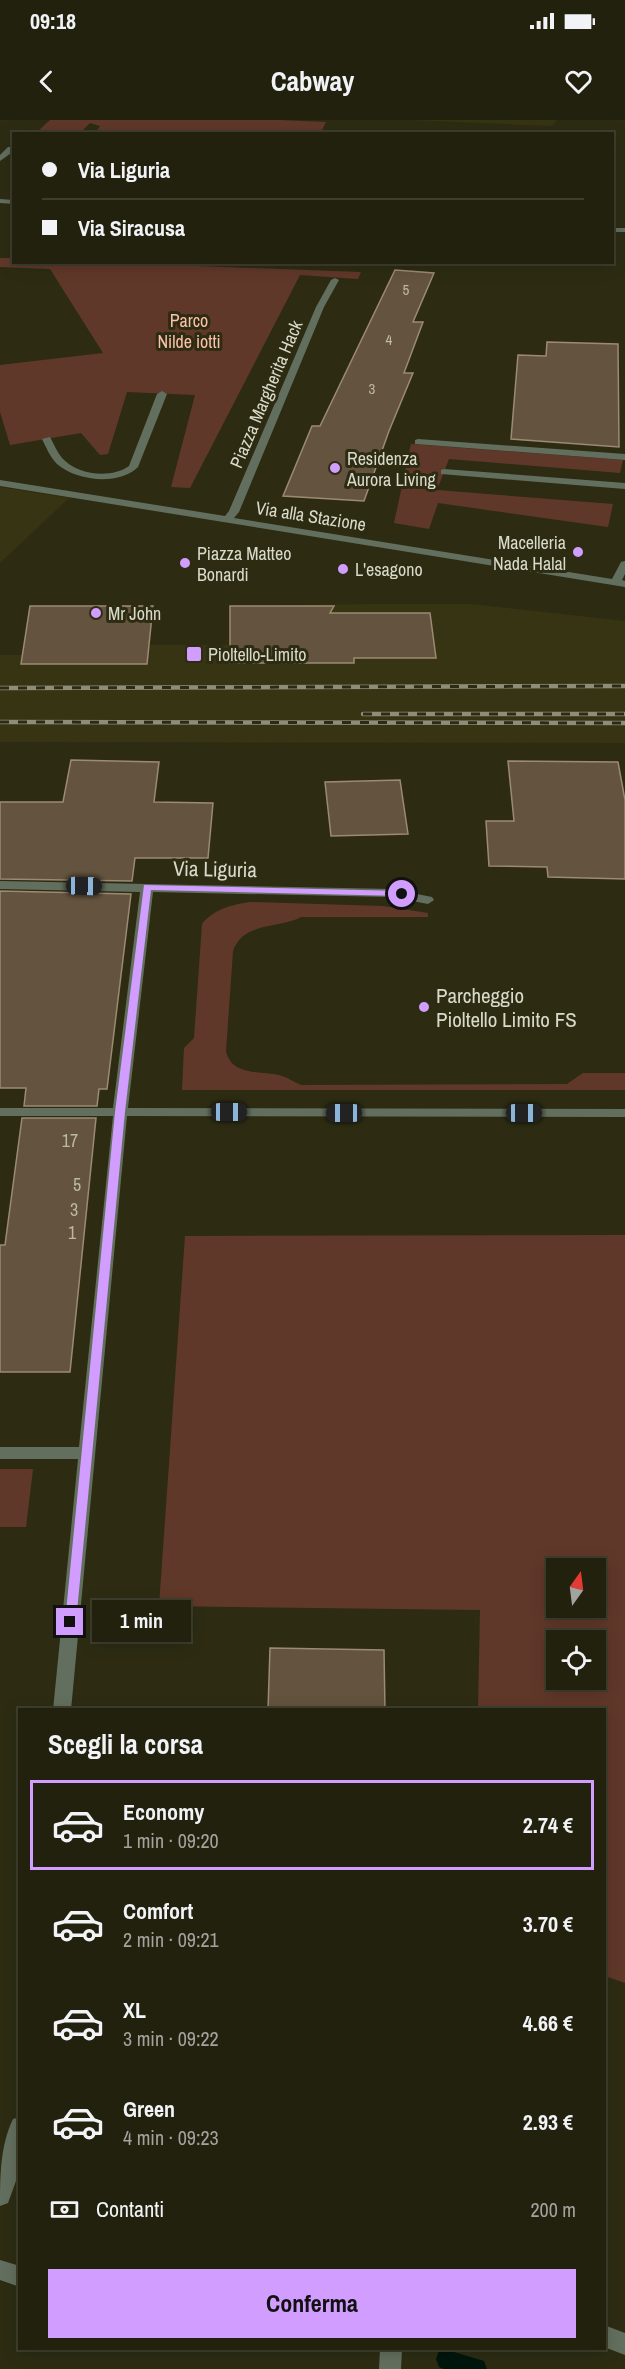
<!DOCTYPE html>
<html lang="it">
<meta charset="utf-8">
<style>
:root{--surface:#22210e;--page:#2e2e1c;--text:#f1f3f6;--muted:#a2a39e;--line:#3f3e2e;--accent:#d19dfe}
body{margin:0;font-family:"Archivo Narrow",sans-serif;background:var(--page);color:var(--text);height:100vh;display:flex;flex-direction:column;font-size:22px;white-space:nowrap}
*{box-sizing:border-box;margin:0}
p{font-size:20px;color:var(--muted)}
.icon{flex:none;width:33px;height:33px;fill:none;stroke:currentColor;stroke-width:2;stroke-linecap:round;stroke-linejoin:round}
.map{position:relative;flex:1;overflow:hidden}
.side{position:absolute;left:18px;top:1588px;width:588px;height:642px;display:flex;flex-direction:column;background:var(--surface);border-radius:0px;box-shadow:0 3px 15px #0003,0 0 0 2px var(--line)}
.side>*{flex:none}
.top-card{position:absolute;left:12px;top:12px;width:602px;height:132px;border-radius:0px;box-shadow:0 3px 15px #0003,0 0 0 2px var(--line);display:grid;align-content:center;height:132px;padding:0 30px;background:var(--surface)}
.needle{width:39px;rotate:14deg}
.fabs{position:absolute;left:546px;top:1438px;display:grid;gap:12px}
.fabs a{display:grid;place-items:center;width:60px;height:60px;border-radius:0px;background:var(--surface);box-shadow:0 3px 15px #0003,0 0 0 2px var(--line);font-size:30px}
.end{position:absolute;width:27px;height:27px;margin:-14px;border:8px solid #d19dfe;background:#111;box-shadow:0 0 0 3px #111}
.from{border-radius:50%}
.bubble{position:absolute;height:42px;border-radius:0px;background:var(--surface);box-shadow:0 3px 15px #0003,0 0 0 2px var(--line);font-size:20px;font-weight:800;line-height:42px;text-align:center}
.car{position:absolute;width:18px;height:36px;margin:-18px -9px;border-radius:8px;box-shadow:0 0 4px 2px #0007;background:linear-gradient(#222 24%,#8ab4d8 0 40%,#222 0 76%,#8ab4d8 0 86%,#222 0)}
.top-card b{display:flex;align-items:center;gap:21px;height:57px;font-size:22px}
.top-card b+b{border-top:2px solid var(--line)}
.top-card i{width:15px;height:15px;background:var(--text)}
ul{padding:0;list-style:none}
li{display:flex;align-items:center;gap:18px;height:90px;margin:0 12px 9px;padding:0 18px;border:3px solid transparent;border-radius:0px}
li div{flex:1}
li b{display:block;font-size:22px}
li em{font-style:normal;font-weight:800}
li.active{border-color:var(--accent)}
li>.icon{width:54px;height:54px;stroke-width:1.5}
h2{padding:0 30px;font-size:27px;line-height:72px}
.pay{display:flex;align-items:center;gap:15px;height:66px;padding:0 30px;font-size:22px}
.pay p{margin-inline-start:auto}
.cta{display:flex;gap:12px;margin-top:auto;padding:12px 30px}
.cta a{flex:1;height:69px;border-radius:0px;background:var(--accent);color:#111;font-size:24px;font-weight:800;line-height:69px;text-align:center}
.status{display:flex;justify-content:space-between;align-items:center;height:42px;padding:0 30px;background:var(--surface);direction:ltr}
.status svg{height:16px;fill:currentColor}
header{display:flex;justify-content:space-between;align-items:center;height:78px;padding:0 30px;background:var(--surface);font-size:27px;font-weight:800}
.map>svg:first-child{display:block}
.built{fill:#363413}
.green{fill:#603829;fill-rule:evenodd}
.lines{fill:none;stroke-linecap:round;stroke-linejoin:round}
.stream{fill:#00160d;fill-rule:evenodd}
.building{fill:#64533e;stroke:#9c8a73;stroke-width:1.5}
.minor{fill:#636f5e;fill-rule:evenodd}
.rail-casing{stroke:#8e8d7a;stroke-width:4.5}
.rail{stroke:#2d2c13;stroke-width:3;stroke-dasharray:9;stroke-linecap:butt}
.route{fill:#d19dfe}
.poi-dot{fill:#d19dfe;stroke:#2d2c13;stroke-width:2}
.labels{text-anchor:middle;dominant-baseline:central;stroke-width:6;stroke-linejoin:round;paint-order:stroke}
.far-number-label{font-size:15px;fill:#bcb8a8}
.far-park-label{font-size:18px;fill:#fcbfa8;stroke:#2d2c13}
.far-street-label{font-size:18px;fill:#dadacb;stroke:#2d2c13}
.far-poi-label{font-size:18px;fill:#dadacb;stroke:#2d2c13;text-anchor:start}
.number-label{font-size:18px;fill:#bcb8a8}
.street-label{font-size:21px;fill:#dadacb;stroke:#2d2c13}
.poi-label{font-size:21px;fill:#dadacb;stroke:#2d2c13;text-anchor:start}
</style>
<div class="status"><b>09:18</b><svg viewBox="0 0 49 12"><path d="M0 12V9h3v3zM5 12V6h3v6zM10 12V3h3v9zM15 12V0h3v12zM26 1h20v11H26zM47 4h2v5h-2z"/></svg></div>
<header><svg class="icon" aria-label="back" viewBox="0 0 24 24"><path d="M15 5l-7 7 7 7"/></svg>Cabway<svg class="icon" aria-label="heart" viewBox="0 0 24 24"><path d="M12 20l-8-8c-3-5 5-10 8-4 3-6 11-1 8 4z"/></svg></header>
<div class="map">
<svg width="625" height="2249" viewBox="0 0 625 2249">
<rect width="100%" height="100%" fill="#2d2c13"/>
<!-- built -->
<g class="built">
<polygon points="410,0 557,0 552,6"/>
<polygon points="0,367 69,378 0,443"/>
<polygon points="373,484 471,484 625,501 625,623 0,622 0,535 23,535 153,486 149,525 230,525 230,486"/>
</g>
<!-- green -->
<g class="green">
<polygon points="50,0 280,0 326,2 320,14 95,14 100,6 90,3 80,13 37,12"/>
<polygon points="0,138 13,138 14,142 143,142 143,144 361,152 358,159 300,155 190,368 171,367 195,275 127,272 108,334 100,335 81,313 10,325 0,292 0,245 103,233 50,149 0,147"/>
<polygon points="411,324 623,340 620,353 449,339 437,370 613,384 608,407 438,383 429,409 394,403"/>
<path d="M 250,782 L 383,786 L 428,793 L 428,797 L 301,797 C 280,809 243,801 233,831 L 226,931 C 231,956 260,951 279,955 C 287,957 294,962 301,965 L 567,964 L 583,953 L 625,953 L 625,970 L 182,970 L 184,928 L 194,918 L 202,804 C 214,789 231,785 250,782 Z"/>
<path d="M 625,1115 L 625,1863 L 605,1856 L 604,1590 L 478,1590 L 480,1490 L 159,1486 L 185,1116 ZM 556,1449 L 596,1449 L 596,1488 L 556,1488 ZM 556,1521 L 596,1521 L 596,1560 L 556,1560 Z"/>
<polygon points="0,1349 33,1349 26,1407 0,1407"/>
</g>
<g class="lines">
<!-- stream -->
<polygon class="stream" points="444,2229 484,2241 487,2249 444,2249 439,2247 436,2239 439,2231"/>
</g>
<!-- building -->
<g class="building">
<polygon points="395,150 434,153 413,202 423,202 404,253 413,253 389,311 364,381 283,376 312,306 320,306"/>
<polygon points="547,222 618,224 619,327 511,319 518,235 546,236"/>
<polygon points="30,486 153,486 147,544 21,544"/>
<polygon points="230,486 334,486 330,493 430,493 436,538 354,538 354,543 230,543"/>
<polygon points="71,640 159,642 154,682 213,683 208,738 135,738 132,761 0,759 0,682 63,682"/>
<polygon points="508,641 618,642 625,680 625,759 548,757 547,747 489,746 486,701 514,701"/>
<polygon points="400,660 408,714 331,716 325,662"/>
<polygon points="0,771 131,774 107,969 99,969 97,986 24,986 26,968 0,968"/>
<polygon points="22,998 96,998 70,1252 0,1252 0,1125 5,1125"/>
<polygon points="270,1528 384,1530 385,1590 268,1590"/>
</g>
<g class="lines">
<!-- minor -->
<g class="minor">
<polygon points="8,27 14,27 14,31 0,41 0,35"/>
<polygon points="0,79 14,80 14,84 0,83"/>
<rect x="612" y="108" width="13" height="4"/>
<polygon points="335,158 339,160 324,187 239,392 234,398 612,459 621,442 625,441 625,454 622,460 625,461 625,467 0,366 0,360 225,396 229,391 316,187 331,160"/>
<path d="M 162,271 L 167,274 L 138,347 C 119,366 76,361 57,344 C 50,337 46,327 42,319 L 50,317 C 54,324 57,332 62,338 C 77,355 111,359 129,346 L 157,274 Z"/>
<polygon points="418,319 625,334 625,340 415,324 415,320"/>
<polygon points="444,349 625,363 625,369 441,354 441,350"/>
<polygon points="0,761 392,769 432,777 434,780 428,784 392,777 153,772 128,988 625,989 625,997 127,996 71,1590 53,1590 78,1339 0,1339 0,1327 79,1327 113,996 0,996 0,988 113,988 140,772 0,769"/>
<path d="M 20,1997 L 20,2050 L 8,2083 L 0,2086 C 0,2057 0,2026 13,1999 Z"/>
<polygon points="0,2140 20,2146 20,2167 0,2160"/>
<polygon points="604,2205 625,2213 625,2235 604,2227"/>
<polygon points="380,2229 402,2229 401,2249 379,2249"/>
</g>
<!-- rail casing -->
<g class="rail-casing">
<g id="rail">
<polyline points="0,568 625,566"/>
<polyline points="363,594 625,594"/>
<polyline points="0,602 625,603"/>
</g>
</g>
<!-- rail -->
<use href="#rail" class="rail"/>
</g>
<!-- route -->
<polygon class="route" points="144,765 402,771 406,774 402,776 151,770 125,992 76,1502 70,1506 65,1502 115,992"/>
<!-- markers -->
<g class="poi-dot">
<circle cx="335" cy="348" r="6"/>
<circle cx="578" cy="432" r="6"/>
<circle cx="185" cy="443" r="6"/>
<circle cx="343" cy="449" r="6"/>
<circle cx="96" cy="493" r="6"/>
<rect x="186" y="526" width="16" height="16" rx="3"/>
<circle cx="424" cy="887" r="6"/>
</g>
<g class="labels">
<!-- far-number labels -->
<g class="far-number-label">
<text x="406" y="169">5</text>
<text x="389" y="219">4</text>
<text x="372" y="268">3</text>
</g>
<!-- far-park labels -->
<g class="far-park-label">
<text x="189" y="200">Parco<tspan x="189" dy="21">Nilde iotti</tspan></text>
</g>
<!-- far-street labels -->
<g class="far-street-label">
<text transform="translate(266 274) rotate(-67)">Piazza Margherita Hack</text>
<text transform="translate(311 396) rotate(9)">Via alla Stazione</text>
</g>
<!-- far-poi labels -->
<g class="far-poi-label">
<text x="347" y="338">Residenza<tspan x="347" dy="21">Aurora Living</tspan></text>
<text x="566" y="422" text-anchor="end">Macelleria<tspan x="566" dy="21">Nada Halal</tspan></text>
<text x="197" y="433">Piazza Matteo<tspan x="197" dy="21">Bonardi</tspan></text>
<text x="355" y="449">L'esagono</text>
<text x="108" y="493">Mr John</text>
<text x="208" y="534">Pioltello-Limito</text>
</g>
<!-- number labels -->
<g class="number-label">
<text x="70" y="1020">17</text>
<text x="77" y="1064">5</text>
<text x="74" y="1089">3</text>
<text x="72" y="1112">1</text>
</g>
<!-- street labels -->
<g class="street-label">
<text transform="translate(215 749) rotate(1)">Via Liguria</text>
</g>
<!-- poi labels -->
<g class="poi-label">
<text x="436" y="875">Parcheggio<tspan x="436" dy="24">Pioltello Limito FS</tspan></text>
</g>
</g>
</svg>
<div class="fabs">
<a><svg class="needle" viewBox="-14 -14 28 28"><path d="M0-13l5 13h-10z" fill="#e53935"/><path d="M0 13l5-13h-10z" fill="#a2a39e"/></svg></a>
<a><svg class="icon" aria-label="locate" viewBox="0 0 24 24"><circle cx="12" cy="12" r="6"/><path d="M12 2v4M12 18v4M2 12h4M18 12h4"/></svg></a>
</div>
<i class="end from" style="left:402px;top:774px"></i>
<i class="end" style="left:70px;top:1502px"></i>
<div class="bubble" style="left:92px;top:1480px;width:99px">1 min</div>
<i class="car" style="left:84px;top:766px;rotate:91deg"></i>
<i class="car" style="left:229px;top:992px;rotate:90deg"></i>
<i class="car" style="left:344px;top:993px;rotate:270deg"></i>
<i class="car" style="left:524px;top:993px;rotate:90deg"></i>
<div class="top-card">
<b><i class="from"></i>Via Liguria</b>
<b><i></i>Via Siracusa</b>
</div>
<section class="side">
<h2>Scegli la corsa</h2>
<ul>
<li class="active"><svg class="icon" aria-label="car" viewBox="0 0 24 24"><path d="M5 17H2v-5l4-1 3-4h7l3 4 3 1v5h-3M9 17h6M6 11h13"/><circle cx="7" cy="17" r="2"/><circle cx="17" cy="17" r="2"/></svg><div><b>Economy</b><p>1 min · 09:20</p></div><em>2.74 €</em></li>
<li><svg class="icon" aria-label="car" viewBox="0 0 24 24"><path d="M5 17H2v-5l4-1 3-4h7l3 4 3 1v5h-3M9 17h6M6 11h13"/><circle cx="7" cy="17" r="2"/><circle cx="17" cy="17" r="2"/></svg><div><b>Comfort</b><p>2 min · 09:21</p></div><em>3.70 €</em></li>
<li><svg class="icon" aria-label="car" viewBox="0 0 24 24"><path d="M5 17H2v-5l4-1 3-4h7l3 4 3 1v5h-3M9 17h6M6 11h13"/><circle cx="7" cy="17" r="2"/><circle cx="17" cy="17" r="2"/></svg><div><b>XL</b><p>3 min · 09:22</p></div><em>4.66 €</em></li>
<li><svg class="icon" aria-label="car" viewBox="0 0 24 24"><path d="M5 17H2v-5l4-1 3-4h7l3 4 3 1v5h-3M9 17h6M6 11h13"/><circle cx="7" cy="17" r="2"/><circle cx="17" cy="17" r="2"/></svg><div><b>Green</b><p>4 min · 09:23</p></div><em>2.93 €</em></li>
</ul>
<div class="pay"><svg class="icon" aria-label="cash" viewBox="0 0 24 24"><path d="M3 7h18v10H3z"/><circle cx="12" cy="12" r="2"/></svg>Contanti<p>200 m</p></div>
<div class="cta"><a>Conferma</a></div>
</section>
</div>
